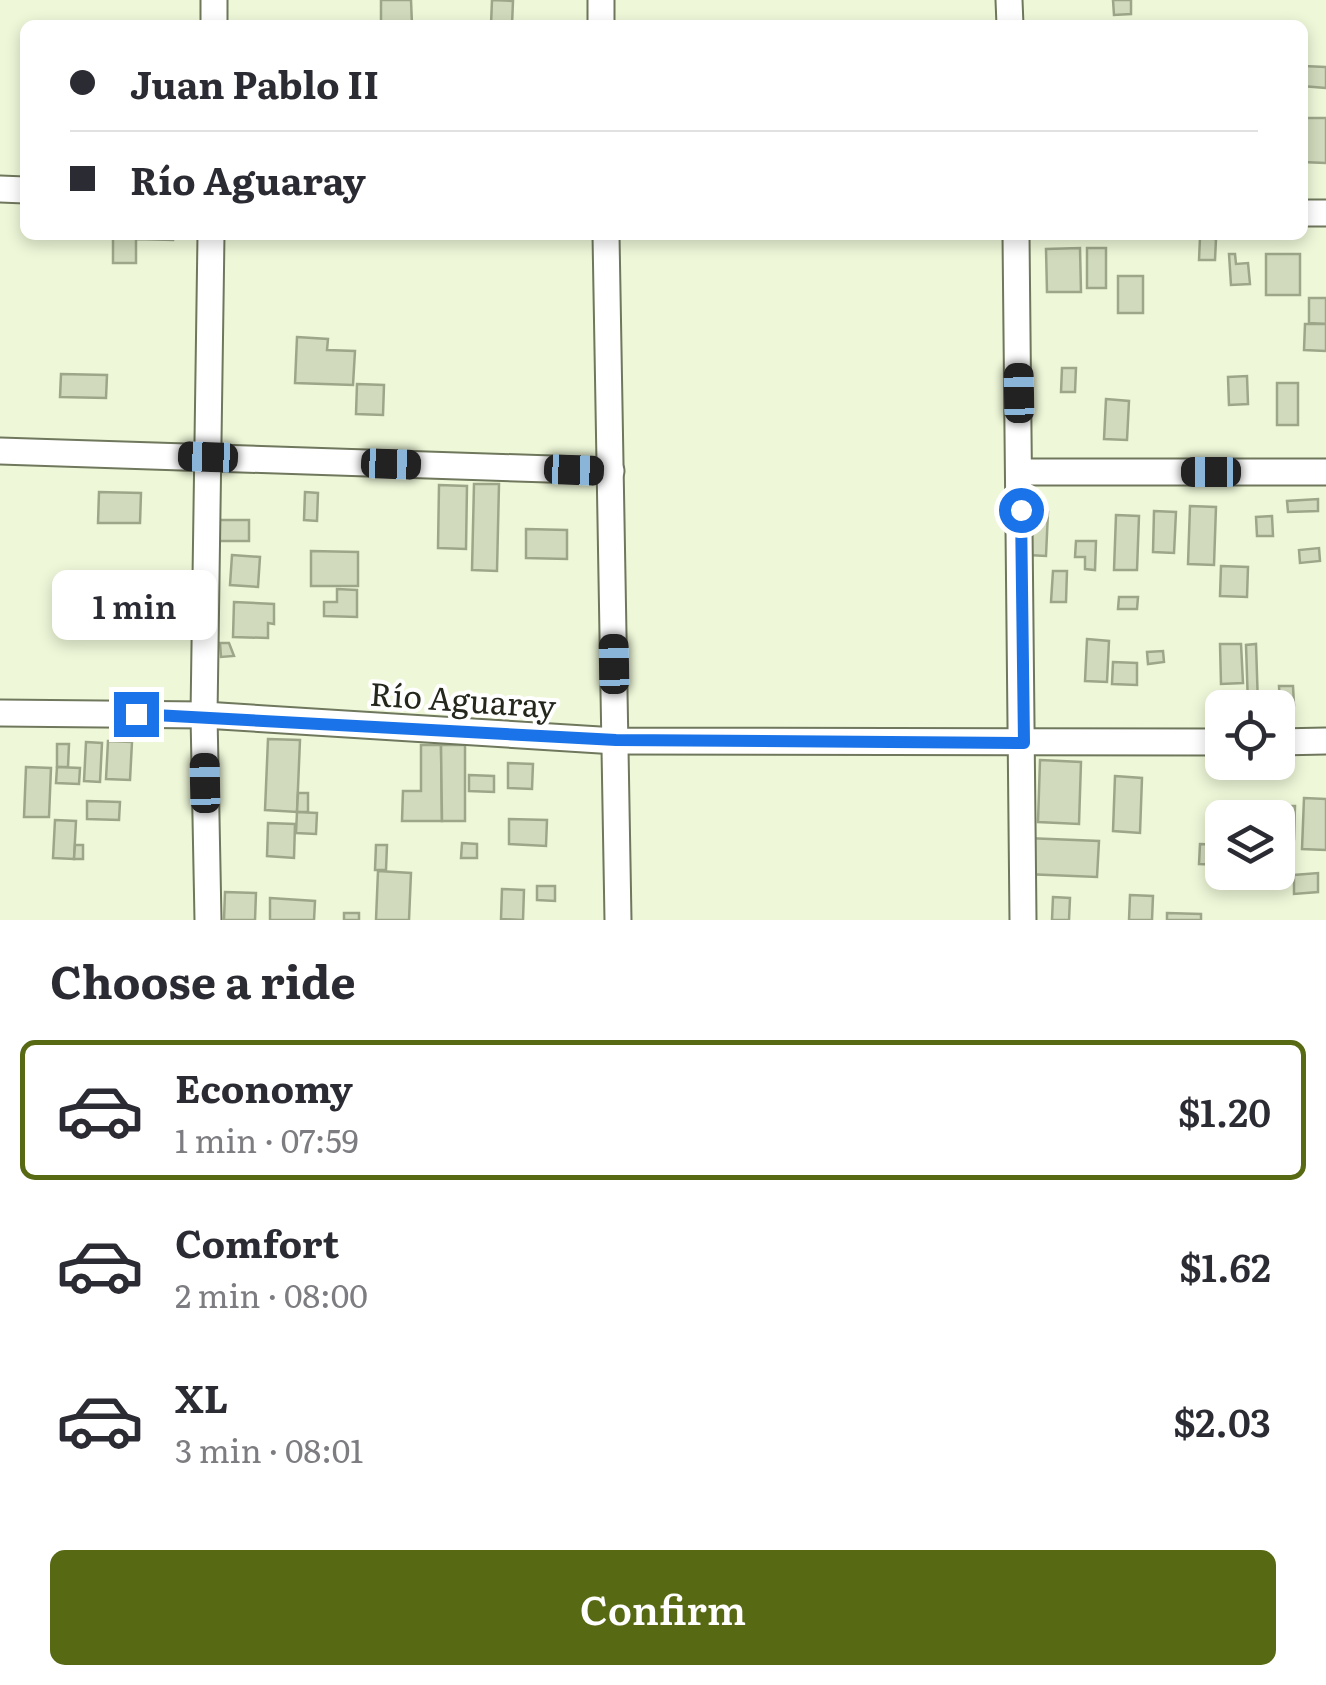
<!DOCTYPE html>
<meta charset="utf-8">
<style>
:root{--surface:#fff;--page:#f2f2f3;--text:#2b2b33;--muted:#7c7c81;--line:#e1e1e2;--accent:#586913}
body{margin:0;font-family:Literata,serif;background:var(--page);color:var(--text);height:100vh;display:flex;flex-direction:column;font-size:38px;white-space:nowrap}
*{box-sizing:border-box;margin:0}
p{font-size:32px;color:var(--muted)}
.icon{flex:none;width:55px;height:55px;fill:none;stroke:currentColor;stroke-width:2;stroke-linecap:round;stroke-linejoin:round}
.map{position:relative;height:920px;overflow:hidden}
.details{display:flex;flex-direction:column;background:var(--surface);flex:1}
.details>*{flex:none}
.top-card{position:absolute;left:20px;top:20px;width:1288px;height:220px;border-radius:15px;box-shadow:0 5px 15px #0003;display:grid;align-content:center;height:220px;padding:0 50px;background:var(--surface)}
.controls{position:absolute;left:1205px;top:690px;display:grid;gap:20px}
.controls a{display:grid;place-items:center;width:90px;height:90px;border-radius:15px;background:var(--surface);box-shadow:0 5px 15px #0003;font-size:50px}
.end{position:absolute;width:45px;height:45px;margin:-22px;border:12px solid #1a73e8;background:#fff;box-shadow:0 0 0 5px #fff}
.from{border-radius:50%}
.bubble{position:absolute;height:70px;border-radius:15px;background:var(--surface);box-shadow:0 5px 15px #0003;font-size:32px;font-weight:600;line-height:70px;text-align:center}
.car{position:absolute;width:30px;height:60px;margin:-30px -15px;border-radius:12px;box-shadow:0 0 8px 2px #0007;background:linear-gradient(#222 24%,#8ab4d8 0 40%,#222 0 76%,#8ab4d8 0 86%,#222 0)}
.top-card b{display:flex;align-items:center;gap:35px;height:95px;font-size:38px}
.top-card b+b{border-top:2px solid var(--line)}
.top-card i{width:25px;height:25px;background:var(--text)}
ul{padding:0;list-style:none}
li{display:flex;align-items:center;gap:30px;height:140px;margin:0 20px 15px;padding:0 30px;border:5px solid transparent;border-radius:15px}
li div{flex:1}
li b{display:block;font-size:38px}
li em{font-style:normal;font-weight:600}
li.active{border-color:var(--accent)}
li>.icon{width:90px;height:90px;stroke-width:1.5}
h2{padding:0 50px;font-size:45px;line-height:120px}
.action{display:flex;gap:20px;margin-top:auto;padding:20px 50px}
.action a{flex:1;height:115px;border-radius:15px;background:var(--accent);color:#fff;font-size:40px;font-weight:600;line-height:115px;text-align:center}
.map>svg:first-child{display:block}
.building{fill:#d1dabc;stroke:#9da689;stroke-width:2.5}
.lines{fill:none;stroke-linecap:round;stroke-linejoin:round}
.street-casing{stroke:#6f775c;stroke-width:29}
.street{stroke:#fff;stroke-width:25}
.route{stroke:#1a73e8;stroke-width:12}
.labels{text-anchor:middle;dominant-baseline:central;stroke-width:8;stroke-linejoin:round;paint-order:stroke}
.street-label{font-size:32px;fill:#24271c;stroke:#fff}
</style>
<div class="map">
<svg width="1326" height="920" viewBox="0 0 1326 920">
<rect width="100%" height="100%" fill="#eef7d8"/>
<!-- building -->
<g class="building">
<polygon points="381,0 411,0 412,25 381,25"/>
<polygon points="492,0 513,1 512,25 491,25"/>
<polygon points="1113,0 1131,0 1131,14 1114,15"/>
<polygon points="1303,66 1326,67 1326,88 1302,86"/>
<polygon points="1303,118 1326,118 1326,163 1302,162"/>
<polygon points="113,235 173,235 173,240 136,239 136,263 113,263"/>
<polygon points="1200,238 1216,239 1215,260 1199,260"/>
<polygon points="1080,248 1081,292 1047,292 1046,249"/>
<rect x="1087" y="248" width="19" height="40"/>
<polygon points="1229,254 1235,254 1236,264 1248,263 1250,284 1231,285"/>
<rect x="1266" y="254" width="34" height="41"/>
<rect x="1118" y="276" width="25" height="37"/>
<polygon points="1309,298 1326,298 1326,324 1309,323"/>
<polygon points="1305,324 1326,324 1326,351 1304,350"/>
<polygon points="297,337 328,339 327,350 355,351 353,385 295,383"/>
<polygon points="1062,368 1076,368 1075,392 1061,392"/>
<polygon points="61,374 107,375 106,398 60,397"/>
<polygon points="1247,376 1248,404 1229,405 1228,377"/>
<rect x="1277" y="383" width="21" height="42"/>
<polygon points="357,384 384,385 383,415 356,414"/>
<polygon points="1106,399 1129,401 1127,440 1104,439"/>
<polygon points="474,484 499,484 497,571 472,570"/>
<polygon points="439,485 467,486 466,549 438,548"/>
<polygon points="99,492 141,493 140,523 98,523"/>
<polygon points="305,492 318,493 317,521 304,520"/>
<polygon points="1318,499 1318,511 1288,512 1287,501"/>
<polygon points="1190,506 1216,507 1214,565 1188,564"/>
<polygon points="1029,511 1048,512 1046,556 1028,555"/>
<polygon points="1154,511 1176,512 1174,553 1153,552"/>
<polygon points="1116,515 1139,516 1137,570 1114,570"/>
<polygon points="1272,516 1273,536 1257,536 1256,517"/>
<rect x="217" y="520" width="32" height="21"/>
<polygon points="526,529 567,530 567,559 526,558"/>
<polygon points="1076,541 1096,541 1095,570 1085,569 1085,557 1075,557"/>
<polygon points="1319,548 1320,561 1300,563 1299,550"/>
<polygon points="311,551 358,552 358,586 311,586"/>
<polygon points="232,555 260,557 258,587 230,585"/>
<polygon points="1221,566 1248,567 1247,597 1220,596"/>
<polygon points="1053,571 1067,571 1066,602 1051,602"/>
<polygon points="337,589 357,590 357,617 324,616 324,602 337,602"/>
<polygon points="1119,597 1138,597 1137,609 1118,609"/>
<polygon points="234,602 274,604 274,624 268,623 268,638 233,637"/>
<polygon points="1087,639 1109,641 1107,682 1085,681"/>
<polygon points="220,643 229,643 234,656 221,657"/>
<polygon points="1220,644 1241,644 1243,683 1221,684"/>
<polygon points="1256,644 1258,705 1248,705 1246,645"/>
<polygon points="1163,651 1164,662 1148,664 1147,652"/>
<polygon points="1113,662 1137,663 1137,685 1112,684"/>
<polygon points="1279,686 1293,686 1294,705 1280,706"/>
<polygon points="268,739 300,740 297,812 265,810"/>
<polygon points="108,741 132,742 130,780 106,779"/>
<polygon points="86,742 102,743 100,782 84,781"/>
<polygon points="57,744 69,744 68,767 57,767"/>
<polygon points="421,745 441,745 442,821 402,821 403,791 421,791"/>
<polygon points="441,745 465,745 465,821 442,821"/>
<polygon points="1040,760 1081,762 1079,824 1038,822"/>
<polygon points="508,763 533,764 532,789 508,788"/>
<polygon points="26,767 51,768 49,817 24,817"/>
<polygon points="57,767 80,768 79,784 56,783"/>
<polygon points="469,775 494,776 494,792 469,791"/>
<polygon points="1115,776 1142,778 1140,833 1113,831"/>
<polygon points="298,793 308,793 308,812 297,812"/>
<polygon points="1304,798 1326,799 1326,850 1302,849"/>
<polygon points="87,801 120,802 119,820 87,819"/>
<polygon points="1267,806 1295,806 1294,839 1280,838 1281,823 1278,818 1267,818"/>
<polygon points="297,812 317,813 316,834 296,833"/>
<polygon points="509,819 547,820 546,846 509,844"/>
<polygon points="55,820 76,821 74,859 53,858"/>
<polygon points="268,823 295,824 294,858 267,856"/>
<polygon points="1026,838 1099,841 1097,877 1025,874"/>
<polygon points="462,843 477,844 477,858 461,858"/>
<polygon points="1200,844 1222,845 1222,865 1199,864"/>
<polygon points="75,845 83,845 83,859 74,859"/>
<polygon points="376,845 387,845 386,870 375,870"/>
<polygon points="378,871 411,873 409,920 376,920"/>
<polygon points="1318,873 1318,892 1294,894 1294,875"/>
<polygon points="537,886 555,886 555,901 537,900"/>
<polygon points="502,889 524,890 523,920 501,919"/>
<polygon points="225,892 256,893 255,920 224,920"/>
<polygon points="1130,895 1153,896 1152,920 1129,920"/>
<polygon points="1053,897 1070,898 1069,920 1052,920"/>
<polygon points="270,898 315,901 314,920 270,920"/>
<rect x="344" y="913" width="15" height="7"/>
<polygon points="1167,913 1201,914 1201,920 1167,920"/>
</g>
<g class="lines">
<!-- street casing -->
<g class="street-casing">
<g id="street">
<polyline points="601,0 601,25"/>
<polyline points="1009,0 1010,25"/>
<polyline points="214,25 214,0"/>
<polyline points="0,189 25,190"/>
<polyline points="1302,213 1326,213"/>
<polyline points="606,235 618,920"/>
<polyline points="1016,235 1023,920"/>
<polyline points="0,451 611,471"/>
<polyline points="1020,472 1326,472"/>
<polyline points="0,713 204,715 616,741 1222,742"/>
<polyline points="1278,742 1326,741"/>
<polyline points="208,920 204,715 211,235"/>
</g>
</g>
<!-- street -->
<use href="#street" class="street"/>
</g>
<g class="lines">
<!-- route -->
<polyline class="route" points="136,714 616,740 1024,743 1021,510"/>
</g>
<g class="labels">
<!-- street labels -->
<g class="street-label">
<text transform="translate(463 698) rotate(4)">Río Aguaray</text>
</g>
</g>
</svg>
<div class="controls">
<a><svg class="icon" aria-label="locate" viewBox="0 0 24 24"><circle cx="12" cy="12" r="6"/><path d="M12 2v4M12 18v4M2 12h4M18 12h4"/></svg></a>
<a><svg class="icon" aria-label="layers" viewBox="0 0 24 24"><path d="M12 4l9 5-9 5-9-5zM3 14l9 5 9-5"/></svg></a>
</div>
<i class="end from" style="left:1021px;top:510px"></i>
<i class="end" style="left:136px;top:714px"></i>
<div class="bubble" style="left:52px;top:570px;width:165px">1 min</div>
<i class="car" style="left:1019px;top:393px;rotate:359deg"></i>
<i class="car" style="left:208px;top:457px;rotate:272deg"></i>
<i class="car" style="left:391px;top:464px;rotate:92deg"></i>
<i class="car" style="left:574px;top:470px;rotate:92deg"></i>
<i class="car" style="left:1211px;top:472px;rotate:270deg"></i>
<i class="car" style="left:614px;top:664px;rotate:359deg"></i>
<i class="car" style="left:205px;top:783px;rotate:359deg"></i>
<div class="top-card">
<b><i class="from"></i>Juan Pablo II</b>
<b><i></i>Río Aguaray</b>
</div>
</div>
<section class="details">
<h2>Choose a ride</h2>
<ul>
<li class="active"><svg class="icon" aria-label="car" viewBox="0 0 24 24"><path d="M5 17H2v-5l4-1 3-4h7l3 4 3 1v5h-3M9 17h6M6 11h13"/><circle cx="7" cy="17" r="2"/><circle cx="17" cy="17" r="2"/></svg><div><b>Economy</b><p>1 min · 07:59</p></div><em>$1.20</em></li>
<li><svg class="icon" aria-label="car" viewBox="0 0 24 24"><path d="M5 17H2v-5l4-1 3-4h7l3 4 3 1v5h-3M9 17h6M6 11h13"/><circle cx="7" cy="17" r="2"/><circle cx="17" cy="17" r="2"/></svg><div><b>Comfort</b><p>2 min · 08:00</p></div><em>$1.62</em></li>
<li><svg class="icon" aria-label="car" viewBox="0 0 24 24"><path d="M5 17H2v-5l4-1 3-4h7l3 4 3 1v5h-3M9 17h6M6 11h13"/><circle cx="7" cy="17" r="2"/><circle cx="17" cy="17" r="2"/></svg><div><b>XL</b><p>3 min · 08:01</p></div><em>$2.03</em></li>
</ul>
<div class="action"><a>Confirm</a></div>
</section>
